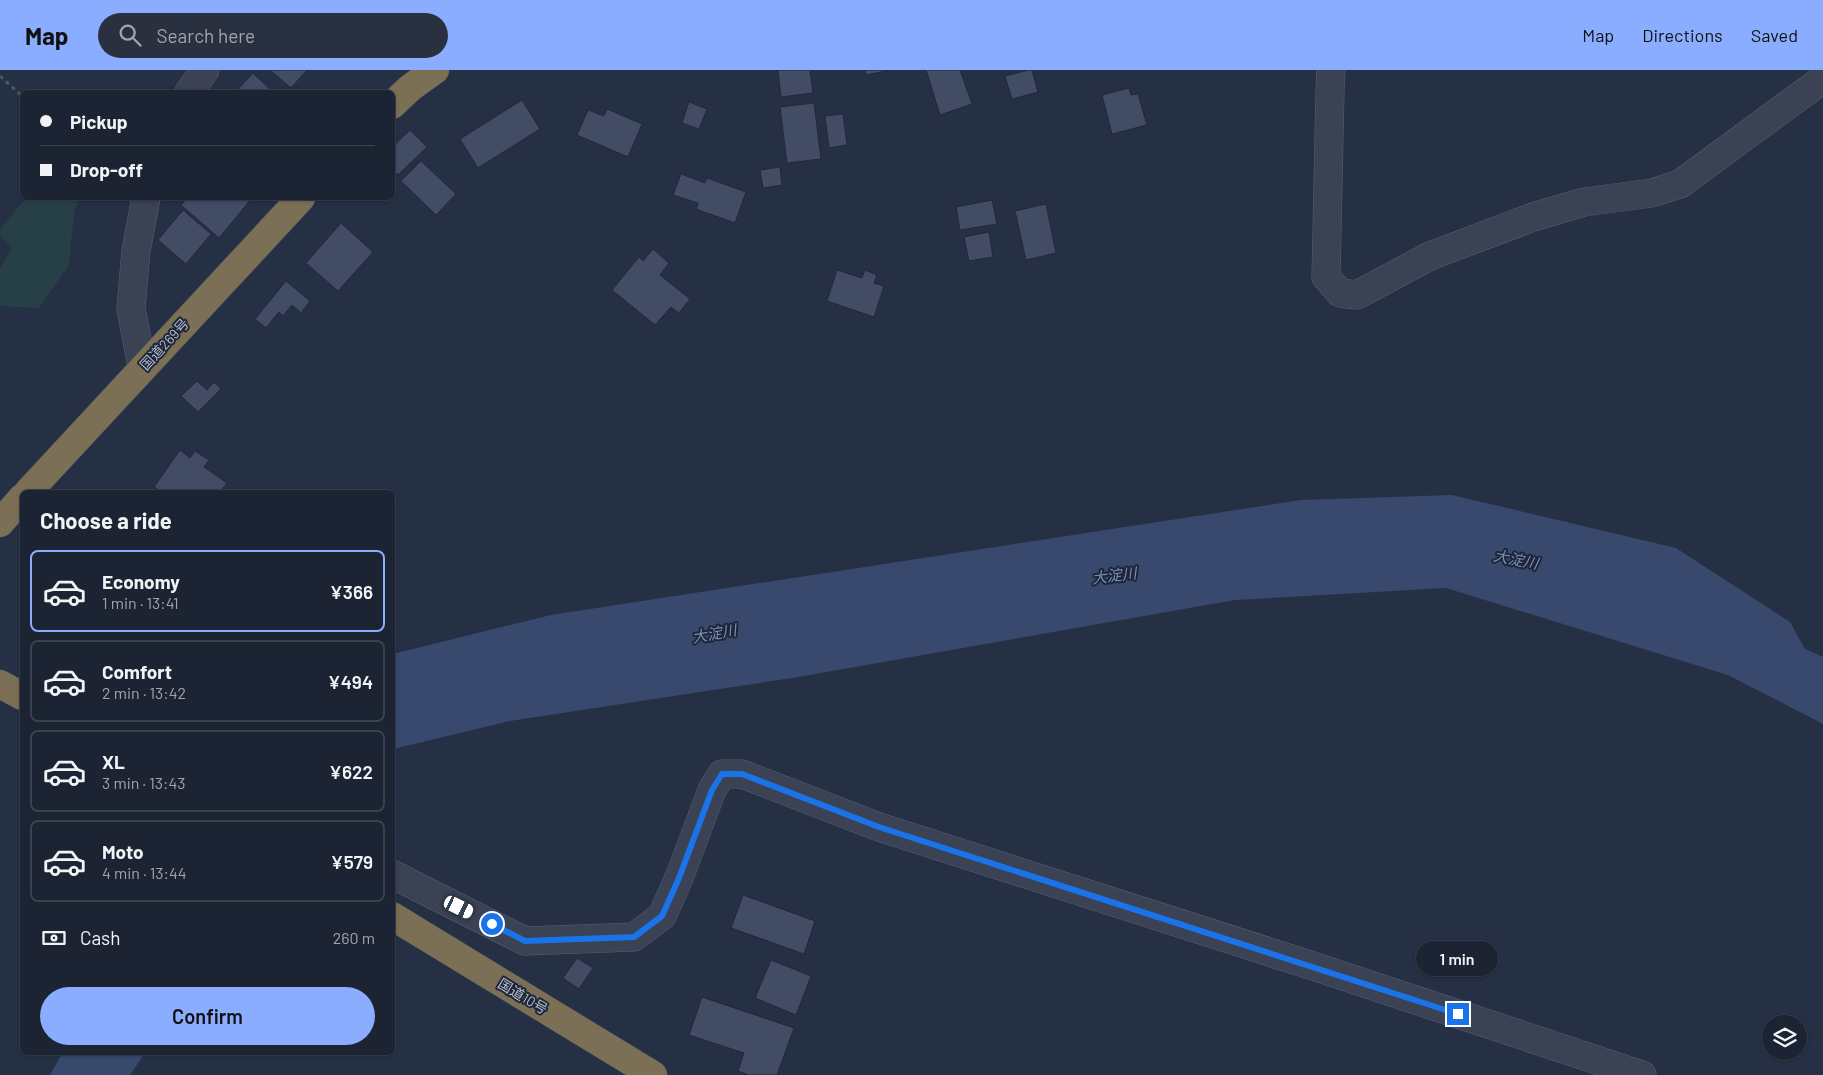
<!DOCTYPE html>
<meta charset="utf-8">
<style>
:root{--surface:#1c2434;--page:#293040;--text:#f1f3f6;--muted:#a0a4ac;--line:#3a414f;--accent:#8badff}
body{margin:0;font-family:Barlow,"Noto Sans JP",sans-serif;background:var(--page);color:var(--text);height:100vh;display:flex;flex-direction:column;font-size:19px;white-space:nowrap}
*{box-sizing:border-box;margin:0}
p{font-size:16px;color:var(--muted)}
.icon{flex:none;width:28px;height:28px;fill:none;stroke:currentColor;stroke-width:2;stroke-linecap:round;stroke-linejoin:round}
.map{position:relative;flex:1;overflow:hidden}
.details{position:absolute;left:20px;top:420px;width:375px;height:565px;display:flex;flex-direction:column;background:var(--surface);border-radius:8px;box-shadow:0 1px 4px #0004,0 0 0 1px var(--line)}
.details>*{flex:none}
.top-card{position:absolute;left:20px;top:20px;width:375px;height:110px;border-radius:8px;box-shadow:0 1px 4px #0004,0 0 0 1px var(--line);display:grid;align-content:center;height:110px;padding:0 20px;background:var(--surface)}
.buttons{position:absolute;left:1762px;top:945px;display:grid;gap:10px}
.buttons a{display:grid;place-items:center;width:45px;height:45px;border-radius:50%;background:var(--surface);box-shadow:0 1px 4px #0004,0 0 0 1px var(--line);font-size:25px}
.end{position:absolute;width:22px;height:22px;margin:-11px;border:6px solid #1a73e8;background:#fff;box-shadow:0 0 0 2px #fff}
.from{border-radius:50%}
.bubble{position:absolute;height:35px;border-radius:18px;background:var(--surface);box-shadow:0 1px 4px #0004,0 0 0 1px var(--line);font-size:16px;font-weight:600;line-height:35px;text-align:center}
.car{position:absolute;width:15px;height:30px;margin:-15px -8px;border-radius:6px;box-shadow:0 0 4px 1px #0007;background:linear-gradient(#fff 24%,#345 0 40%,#fff 0 76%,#345 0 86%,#fff 0)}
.top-card b{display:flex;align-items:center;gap:18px;height:48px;font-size:19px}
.top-card b+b{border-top:1px solid var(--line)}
.top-card i{width:12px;height:12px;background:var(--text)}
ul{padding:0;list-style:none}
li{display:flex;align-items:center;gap:15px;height:82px;margin:0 10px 8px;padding:0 10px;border:2px solid var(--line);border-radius:8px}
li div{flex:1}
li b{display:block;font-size:19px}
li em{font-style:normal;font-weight:600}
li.active{border-color:var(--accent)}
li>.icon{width:45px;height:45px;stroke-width:1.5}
h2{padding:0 20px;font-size:22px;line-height:60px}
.pay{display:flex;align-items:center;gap:12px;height:55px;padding:0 20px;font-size:19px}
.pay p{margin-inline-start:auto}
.primary-button{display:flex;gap:10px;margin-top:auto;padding:10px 20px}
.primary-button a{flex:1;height:58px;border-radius:30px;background:var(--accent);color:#111;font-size:20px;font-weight:600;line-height:58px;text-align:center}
header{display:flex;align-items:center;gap:30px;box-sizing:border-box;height:70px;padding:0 25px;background:var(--accent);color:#111}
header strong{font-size:24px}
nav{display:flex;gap:28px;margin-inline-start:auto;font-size:18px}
.search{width:350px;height:45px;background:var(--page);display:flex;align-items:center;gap:12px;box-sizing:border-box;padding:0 18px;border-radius:28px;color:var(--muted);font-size:19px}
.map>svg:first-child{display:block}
.green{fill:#273f46}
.water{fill:#38496d}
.building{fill:#424c65;stroke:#20293b}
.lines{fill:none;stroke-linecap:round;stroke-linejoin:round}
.minor-casing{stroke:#586071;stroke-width:29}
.highway-casing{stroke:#414a5b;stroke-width:29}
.path{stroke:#465c62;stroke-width:3;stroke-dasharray:4 4;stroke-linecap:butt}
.minor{stroke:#3a4254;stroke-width:28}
.highway{stroke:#7b7056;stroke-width:28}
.route{stroke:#1a73e8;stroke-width:6}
.labels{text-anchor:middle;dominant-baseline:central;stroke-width:4;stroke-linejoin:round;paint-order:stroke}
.street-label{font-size:14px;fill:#b7bece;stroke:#1e2739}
.water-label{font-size:15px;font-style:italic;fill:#7c90b7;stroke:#1e2739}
</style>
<header>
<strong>Map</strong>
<div class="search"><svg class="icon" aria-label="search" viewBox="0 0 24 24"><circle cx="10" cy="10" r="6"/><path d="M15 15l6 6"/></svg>Search here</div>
<nav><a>Map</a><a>Directions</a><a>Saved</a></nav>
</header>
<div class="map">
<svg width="1823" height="1005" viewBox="0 0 1823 1005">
<rect width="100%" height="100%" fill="#253045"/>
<!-- green -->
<polygon class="green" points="26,128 79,128 74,142 69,195 39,238 0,236 0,198 12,178 0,166 0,160"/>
<!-- water -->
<g class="water">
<polygon points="1452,425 1676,478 1790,552 1805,579 1823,587 1823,654 1728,605 1446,518 1235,530 798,607 510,651 393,679 393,584 551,545 1301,430"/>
<polygon points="63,982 145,982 145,983 130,1005 50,1005"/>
</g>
<!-- building -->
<g class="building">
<polygon points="270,0 307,0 291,18"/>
<polygon points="778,0 810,0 813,23 781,27"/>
<polygon points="865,0 891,0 866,5"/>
<polygon points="926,0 960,0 972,34 940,45"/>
<polygon points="1029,0 1032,0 1038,22 1012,29 1005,6"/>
<polygon points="253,3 273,22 242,22 238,19"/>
<polygon points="1129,18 1131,25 1138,24 1147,55 1112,64 1102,25"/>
<polygon points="522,30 540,59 478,98 460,69"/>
<polygon points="689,32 707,39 699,59 682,53"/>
<polygon points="814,33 821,89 787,93 780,37"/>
<polygon points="607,39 642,54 628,87 577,65 588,40 604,46"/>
<polygon points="843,44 847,75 829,78 825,46"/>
<polygon points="410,60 427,77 398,105 392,99 392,77"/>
<polygon points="421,91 456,124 436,145 401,111"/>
<polygon points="780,97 782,115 763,118 760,100"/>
<polygon points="681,104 705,113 707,108 746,122 735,153 696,139 698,133 673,125"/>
<polygon points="187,128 252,128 219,168 181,135"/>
<polygon points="992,130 997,154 960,160 956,137"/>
<polygon points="1046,134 1056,183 1026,190 1015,141"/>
<polygon points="183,140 211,164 186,194 158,170"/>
<polygon points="341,153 373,182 338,221 306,193"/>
<polygon points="989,162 993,187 969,191 964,167"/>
<polygon points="653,179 669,193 660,205 690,229 679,243 671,237 655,255 612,220 639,187 643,191"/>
<polygon points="837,200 862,208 865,200 877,205 874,213 884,216 874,247 827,231"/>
<polygon points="286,211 310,231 301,243 292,235 283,246 279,242 266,258 255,249"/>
<polygon points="197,311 207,320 214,312 221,319 198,342 181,326"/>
<polygon points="180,380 190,388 195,381 209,390 204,397 227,413 220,422 162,422 154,417"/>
<polygon points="743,825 815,851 804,884 731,858"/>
<polygon points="577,888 593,898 579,919 563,908"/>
<polygon points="771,890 811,906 796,945 755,928"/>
<polygon points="702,927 794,958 777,1005 749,1005 738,1001 744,983 689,965"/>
</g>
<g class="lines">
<!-- minor casing -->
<g class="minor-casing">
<g id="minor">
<polyline points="1331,0 1330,21 1326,207 1340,223 1357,225 1430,186 1533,147 1584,132 1652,123 1680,114 1823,9"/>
<polyline points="189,22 205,0"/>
<polyline points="142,297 131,238 136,181 146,128"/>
<polyline points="392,804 525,871 634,867 662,846 679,808 712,720 722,704 742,704 879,757 1310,895 1642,1005"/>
</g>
</g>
<!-- highway casing -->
<g class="highway-casing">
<g id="highway">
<polyline points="392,35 410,18 435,0"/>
<polyline points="28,422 301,128"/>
<polyline points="0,453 22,428"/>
<polyline points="0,614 22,626"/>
<polyline points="392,846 653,1005"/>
</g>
</g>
<!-- path -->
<polyline class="path" points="0,6 22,26"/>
<!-- minor -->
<use href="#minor" class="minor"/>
<!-- highway -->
<use href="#highway" class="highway"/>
</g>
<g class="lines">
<!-- route -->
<polyline class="route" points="492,854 525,871 634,867 662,846 679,808 712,720 722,704 742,704 879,757 1458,944"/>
</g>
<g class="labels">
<!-- street labels -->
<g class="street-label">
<text transform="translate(164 274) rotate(-47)">国道269号</text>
<text transform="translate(523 926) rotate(31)">国道10号</text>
</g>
<!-- water labels -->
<g class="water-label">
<text transform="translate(1516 489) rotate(11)">大淀川</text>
<text transform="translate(1114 505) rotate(-7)">大淀川</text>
<text transform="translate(714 563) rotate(-10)">大淀川</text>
</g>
</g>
</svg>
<div class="buttons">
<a><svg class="icon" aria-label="layers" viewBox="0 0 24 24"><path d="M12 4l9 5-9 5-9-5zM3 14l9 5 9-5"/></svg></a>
</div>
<i class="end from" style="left:492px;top:854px"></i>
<i class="end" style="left:1458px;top:944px"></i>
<div class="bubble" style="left:1416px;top:871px;width:82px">1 min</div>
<i class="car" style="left:459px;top:837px;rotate:116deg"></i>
<div class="top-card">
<b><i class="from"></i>Pickup</b>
<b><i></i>Drop-off</b>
</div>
<section class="details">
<h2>Choose a ride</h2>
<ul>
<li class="active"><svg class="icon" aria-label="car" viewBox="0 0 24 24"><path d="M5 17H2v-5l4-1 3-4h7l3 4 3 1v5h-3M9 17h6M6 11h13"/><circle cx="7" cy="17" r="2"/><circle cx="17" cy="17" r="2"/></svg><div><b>Economy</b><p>1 min · 13:41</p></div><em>¥366</em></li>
<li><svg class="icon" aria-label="car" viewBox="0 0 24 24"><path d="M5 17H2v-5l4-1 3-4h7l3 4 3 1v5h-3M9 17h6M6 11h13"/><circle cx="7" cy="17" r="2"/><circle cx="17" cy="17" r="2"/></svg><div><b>Comfort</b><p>2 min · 13:42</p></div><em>¥494</em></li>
<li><svg class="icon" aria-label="car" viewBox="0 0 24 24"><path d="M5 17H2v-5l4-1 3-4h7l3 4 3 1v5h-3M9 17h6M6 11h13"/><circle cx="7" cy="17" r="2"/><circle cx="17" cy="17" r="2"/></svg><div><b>XL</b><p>3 min · 13:43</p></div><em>¥622</em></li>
<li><svg class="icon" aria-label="car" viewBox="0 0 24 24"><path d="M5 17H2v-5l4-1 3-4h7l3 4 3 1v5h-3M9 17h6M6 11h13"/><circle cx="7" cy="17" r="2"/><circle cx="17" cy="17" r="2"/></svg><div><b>Moto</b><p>4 min · 13:44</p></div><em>¥579</em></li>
</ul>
<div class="pay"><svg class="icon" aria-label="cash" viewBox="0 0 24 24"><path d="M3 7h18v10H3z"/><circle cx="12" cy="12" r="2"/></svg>Cash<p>260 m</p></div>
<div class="primary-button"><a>Confirm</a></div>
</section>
</div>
